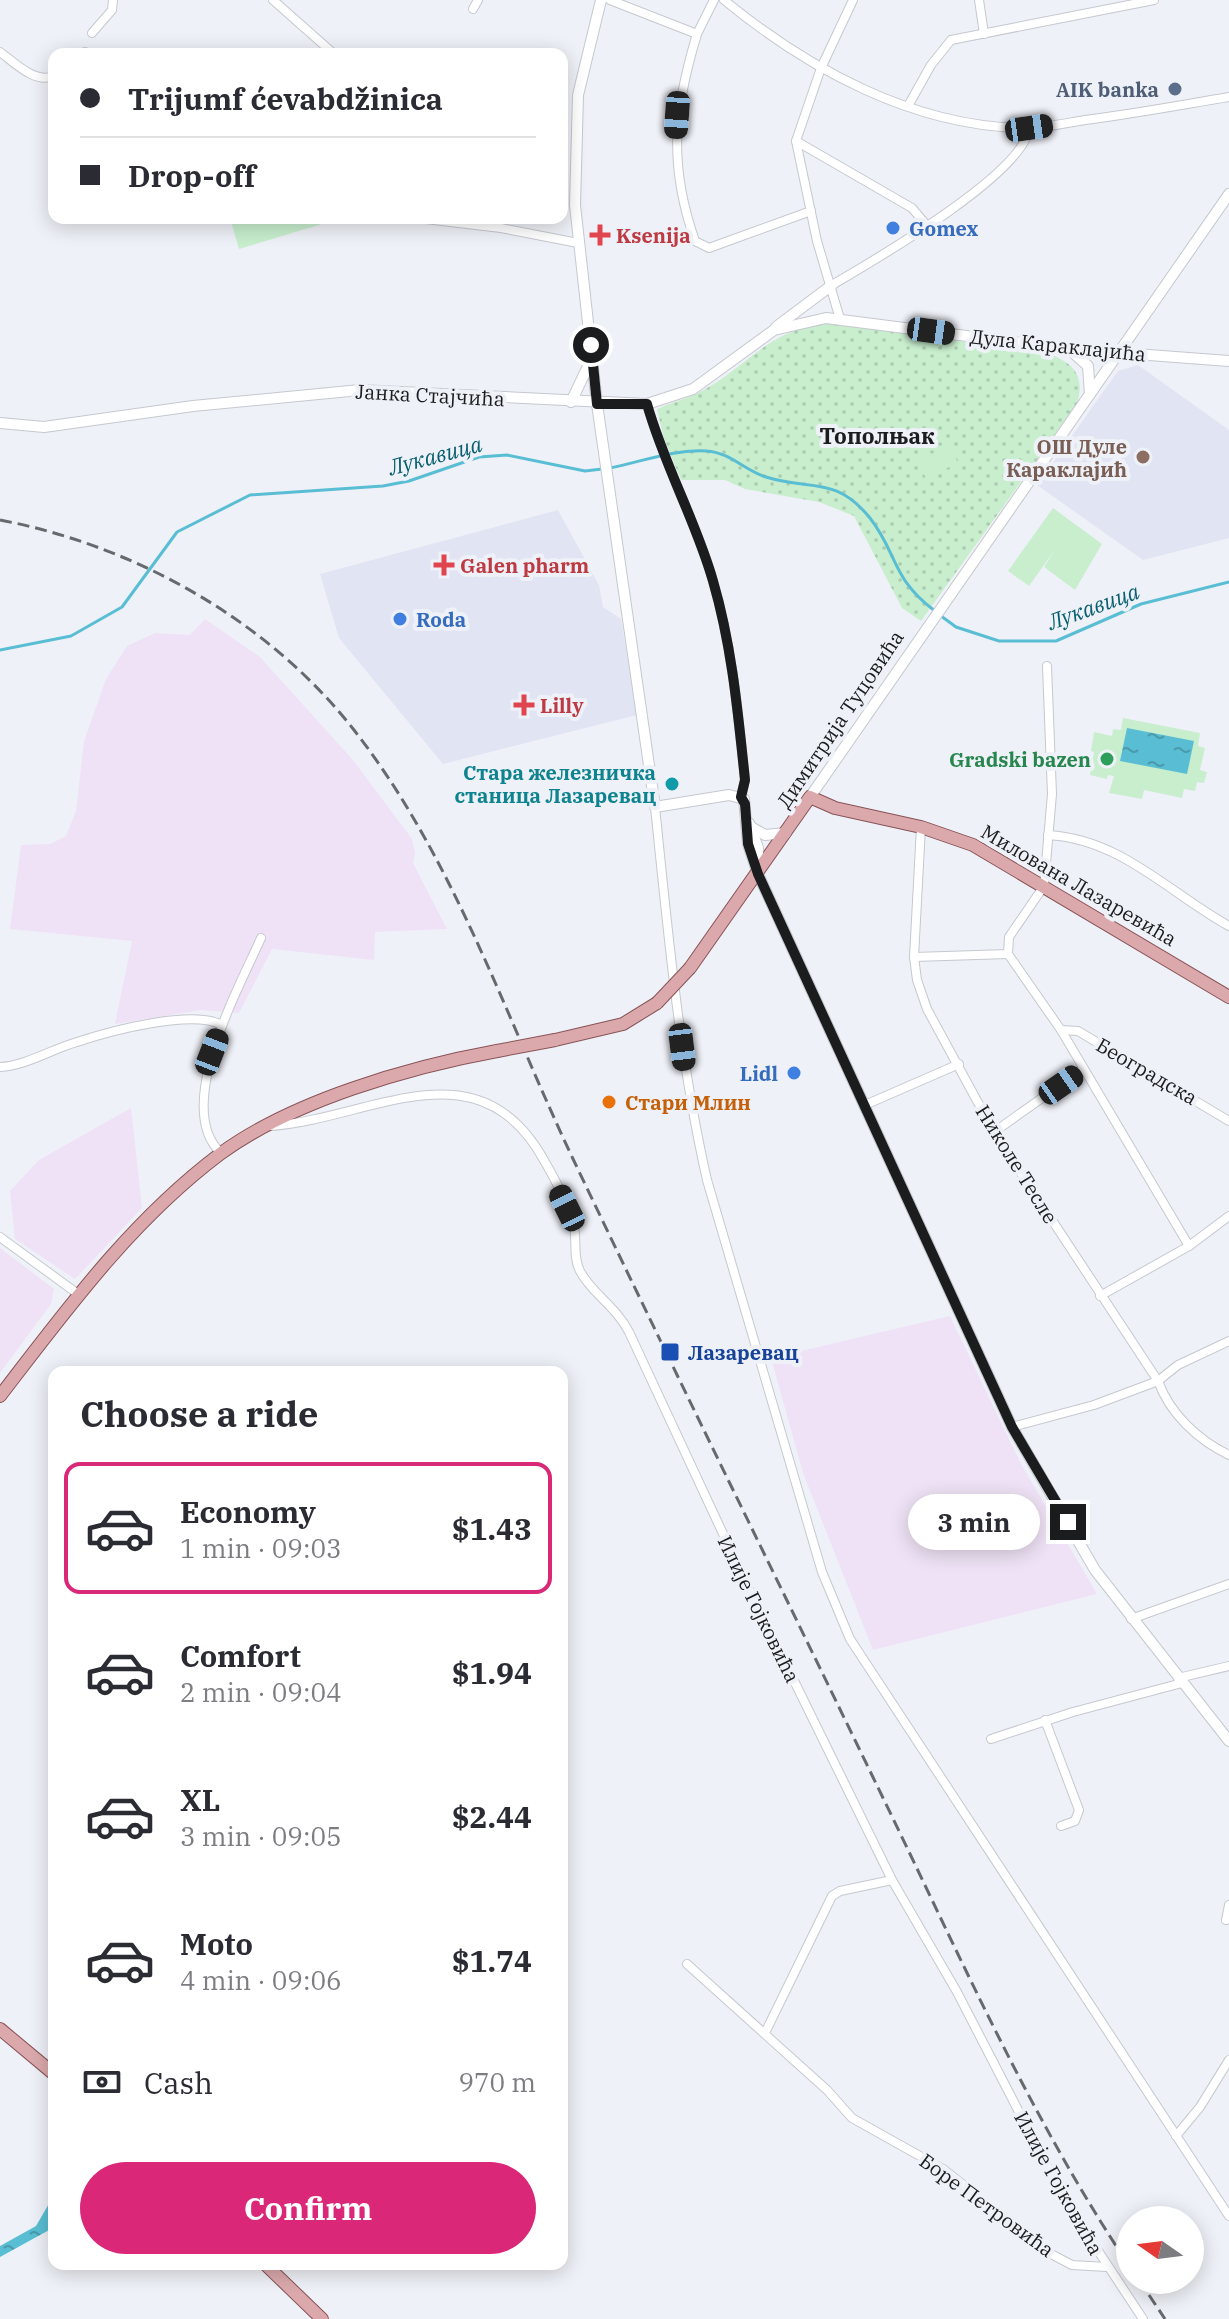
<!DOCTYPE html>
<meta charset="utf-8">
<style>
:root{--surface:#fff;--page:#f2f2f3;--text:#2b2b33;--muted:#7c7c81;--line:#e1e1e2;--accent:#db2777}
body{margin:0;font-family:"IBM Plex Serif",serif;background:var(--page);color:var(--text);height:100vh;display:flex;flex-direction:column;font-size:30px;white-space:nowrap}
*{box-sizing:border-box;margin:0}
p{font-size:26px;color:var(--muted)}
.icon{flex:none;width:44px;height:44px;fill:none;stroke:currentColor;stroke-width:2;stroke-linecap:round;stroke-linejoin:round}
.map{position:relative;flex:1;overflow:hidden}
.details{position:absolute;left:48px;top:1366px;width:520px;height:904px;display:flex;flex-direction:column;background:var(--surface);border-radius:16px;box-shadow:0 4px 20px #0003}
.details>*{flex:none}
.top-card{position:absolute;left:48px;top:48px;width:520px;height:176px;border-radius:16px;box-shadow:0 4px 20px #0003;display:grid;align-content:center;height:176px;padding:0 32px;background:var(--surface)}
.needle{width:52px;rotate:284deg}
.fabs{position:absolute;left:1116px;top:2206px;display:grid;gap:16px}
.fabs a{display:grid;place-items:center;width:88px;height:88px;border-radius:50%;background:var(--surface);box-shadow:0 4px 20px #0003;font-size:40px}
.end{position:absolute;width:36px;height:36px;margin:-18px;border:10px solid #1b1c1e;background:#fff;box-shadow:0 0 0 4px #fff}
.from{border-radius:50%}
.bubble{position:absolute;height:56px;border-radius:28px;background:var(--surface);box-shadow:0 4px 20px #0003;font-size:26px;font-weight:700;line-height:56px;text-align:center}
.car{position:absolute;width:24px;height:48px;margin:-24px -12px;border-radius:10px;box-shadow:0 0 6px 2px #0007;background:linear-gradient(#222 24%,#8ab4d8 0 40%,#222 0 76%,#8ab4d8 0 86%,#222 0)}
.top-card b{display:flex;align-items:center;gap:28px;height:76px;font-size:30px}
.top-card b+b{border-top:2px solid var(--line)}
.top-card i{width:20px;height:20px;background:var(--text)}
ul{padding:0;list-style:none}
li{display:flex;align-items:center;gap:24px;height:132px;margin:0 16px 12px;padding:0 16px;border:4px solid transparent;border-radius:16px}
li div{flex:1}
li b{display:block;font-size:30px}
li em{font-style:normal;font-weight:700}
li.on{border-color:var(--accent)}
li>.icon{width:72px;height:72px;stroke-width:1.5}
h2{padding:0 32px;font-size:36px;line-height:96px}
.pay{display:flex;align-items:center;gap:20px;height:88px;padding:0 32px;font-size:30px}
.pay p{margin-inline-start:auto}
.cta{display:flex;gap:16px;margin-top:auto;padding:16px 32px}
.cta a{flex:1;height:92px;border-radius:48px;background:var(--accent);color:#fff;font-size:32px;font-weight:700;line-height:92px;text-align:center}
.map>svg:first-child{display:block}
.built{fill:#e1e5f3}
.industrial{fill:#efe2f6}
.park{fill:url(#park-dots)}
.pitch{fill:#c8eece}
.water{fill:url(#water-ripples)}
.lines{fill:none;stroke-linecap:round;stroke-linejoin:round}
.stream{stroke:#59bed3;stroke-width:3}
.minor-casing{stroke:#c6c8cf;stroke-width:10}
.tertiary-casing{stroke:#c6c8cf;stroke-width:12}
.primary-casing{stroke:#885357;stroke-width:14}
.minor{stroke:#fff;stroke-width:8}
.tertiary{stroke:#fff;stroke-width:10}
.primary{stroke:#dba9ac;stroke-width:12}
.rail{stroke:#67696d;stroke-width:3;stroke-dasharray:12 6;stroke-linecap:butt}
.primary-bridge-casing{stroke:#885357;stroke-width:14;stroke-linecap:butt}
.primary-bridge{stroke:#dba9ac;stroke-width:12}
.route{stroke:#1b1c1e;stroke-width:10}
.service-dot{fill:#5c6f8a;stroke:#eff1f8;stroke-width:3}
.shop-dot{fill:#3f7fe0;stroke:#eff1f8;stroke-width:3}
.health-dot{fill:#e0444e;stroke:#eff1f8;stroke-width:3}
.education-dot{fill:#8d6e63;stroke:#eff1f8;stroke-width:3}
.leisure-dot{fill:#2e9e5b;stroke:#eff1f8;stroke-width:3}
.culture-dot{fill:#0f9aa8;stroke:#eff1f8;stroke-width:3}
.food-dot{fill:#e8710a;stroke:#eff1f8;stroke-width:3}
.transit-dot{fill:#1a4fb4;stroke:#eff1f8;stroke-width:3}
.labels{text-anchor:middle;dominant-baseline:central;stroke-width:8;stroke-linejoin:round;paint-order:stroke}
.service-label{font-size:20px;font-weight:bold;fill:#4e5e75;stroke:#eff1f8;text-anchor:end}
.shop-label{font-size:20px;font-weight:bold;fill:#366cbe;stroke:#eff1f8;text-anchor:start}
.health-label{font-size:20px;font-weight:bold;fill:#be3a42;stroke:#eff1f8;text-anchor:start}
.street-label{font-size:20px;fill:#1b1c1e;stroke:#eff1f8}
.education-label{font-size:20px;font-weight:bold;fill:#785e54;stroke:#eff1f8;text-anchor:end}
.leisure-label{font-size:20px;font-weight:bold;fill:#27864d;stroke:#eff1f8;text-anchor:end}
.culture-label{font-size:20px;font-weight:bold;fill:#0d838f;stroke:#eff1f8;text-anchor:end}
.food-label{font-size:20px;font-weight:bold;fill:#c56008;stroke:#eff1f8;text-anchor:start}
.transit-label{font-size:20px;font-weight:bold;fill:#164399;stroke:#eff1f8;text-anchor:start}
.neighbourhood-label{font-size:22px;font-weight:bold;fill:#1b1c1e;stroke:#eff1f8}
.water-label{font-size:22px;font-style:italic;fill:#08606f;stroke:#eff1f8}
</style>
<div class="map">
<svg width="1229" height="2319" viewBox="0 0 1229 2319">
<defs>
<pattern id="park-dots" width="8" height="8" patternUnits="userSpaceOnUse" patternTransform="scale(2)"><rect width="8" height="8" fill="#c8eece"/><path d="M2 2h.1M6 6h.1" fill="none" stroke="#abccb0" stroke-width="1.8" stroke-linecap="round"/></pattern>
<pattern id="water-ripples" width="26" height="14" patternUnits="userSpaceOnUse" patternTransform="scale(2)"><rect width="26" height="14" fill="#59bed3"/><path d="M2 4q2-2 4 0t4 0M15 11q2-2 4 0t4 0" fill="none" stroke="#499aab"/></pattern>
</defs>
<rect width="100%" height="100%" fill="#eff1f8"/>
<!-- built -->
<g class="built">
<polygon points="1138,365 1229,430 1229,538 1143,560 1037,485 1118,371"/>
<polygon points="558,510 599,585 603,607 621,619 637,715 443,764 339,638 320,574"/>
</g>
<!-- industrial -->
<g class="industrial">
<polygon points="205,619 260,657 353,760 412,839 415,853 413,863 447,929 375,932 374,960 272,949 239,1013 201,1010 115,1024 132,941 10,929 21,845 50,844 66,836 76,811 84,741 106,679 127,646 155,633 190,635"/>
<polygon points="131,1108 142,1208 75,1279 15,1239 10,1191 39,1160"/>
<polygon points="0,1248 54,1289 51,1304 0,1373"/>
<polygon points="950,1316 1020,1462 1097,1594 873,1650 803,1473 771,1358"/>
</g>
<!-- park -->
<path class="park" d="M 827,323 L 1050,354 C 1075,364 1085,377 1077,404 L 921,621 L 902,608 L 854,516 L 819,502 L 745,489 L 725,480 L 681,480 L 664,439 L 657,409 C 671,403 685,399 698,393 C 748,368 764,331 827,323 Z"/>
<!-- pitch -->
<g class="pitch">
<polygon points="230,218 342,218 239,249"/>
<polygon points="950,445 958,463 926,478 917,461"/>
<polygon points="1053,508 1102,544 1075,590 1044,567 1056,548 1029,586 1008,571"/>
<polygon points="1123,718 1200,733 1198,746 1205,748 1200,770 1207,772 1204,783 1197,782 1195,791 1184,789 1182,798 1144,790 1142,799 1109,793 1114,776 1108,775 1107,779 1090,775 1094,752 1091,751 1094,732 1112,736 1113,729 1121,730"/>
</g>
<!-- water -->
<g class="water">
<polygon points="1127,728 1194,741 1187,774 1120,761"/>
<polygon points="54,2195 51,2229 0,2257 0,2246 36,2226"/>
</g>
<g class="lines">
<!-- stream -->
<g class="stream">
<path d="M 610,468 C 641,462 673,449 706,451 C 730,452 745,471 766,477 C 810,491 835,475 870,518 C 898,554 891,578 935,611"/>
<polyline points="941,616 956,627 999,641 1056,641 1141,604 1229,582"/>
<polyline points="0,650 71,636 122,607 177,532 250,495 383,486 409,481 479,457 507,455 585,471 602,469"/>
</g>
<!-- minor casing -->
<g class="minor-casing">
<g id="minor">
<polyline points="273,0 334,54"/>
<polyline points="610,0 697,34 714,0"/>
<path d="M 724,0 C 808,69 914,127 1025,128 C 1045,128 1066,123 1085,120 C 1133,114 1181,105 1229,97"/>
<polyline points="979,0 984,34"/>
<polyline points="473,9 478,0"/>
<polyline points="92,33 112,10 113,0"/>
<path d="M 697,34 C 674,110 668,164 695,241 L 709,248 L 811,211"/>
<path d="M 0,52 C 15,63 35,84 54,76"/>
<polyline points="82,54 85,52"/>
<polyline points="908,106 931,65 951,40 1154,0"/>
<polyline points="796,141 912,208 928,227"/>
<polyline points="417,218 501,228 578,243"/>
<path d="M 832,285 C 873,261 1024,174 1029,128"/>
<polyline points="840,319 817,241 796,141 821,68 853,0"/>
<path d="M 647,404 C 664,465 696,521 713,581 C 732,646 738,713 745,780 L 741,797"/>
<path d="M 655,807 C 668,932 679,1057 707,1180 L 822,1572 L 850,1639 L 1229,2216"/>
<path d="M 921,827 L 914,957 L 917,980 L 927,1009 L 994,1132 L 1158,1381 C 1170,1414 1198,1440 1229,1455"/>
<path d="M 1048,835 C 1121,839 1169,893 1229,926"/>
<polyline points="1008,954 1061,1030 1189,1246"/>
<polyline points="914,957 1008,954 1009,937 1044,886 1052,794 1047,666"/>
<polyline points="1061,1030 1078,1031 1229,1121"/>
<path d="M 0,1067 C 25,1066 52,1049 77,1042 C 110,1031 192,1009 222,1025"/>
<polyline points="865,1105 959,1064"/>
<path d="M 271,1126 C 373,1118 479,1041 545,1162 C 556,1181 567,1202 573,1223 C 578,1238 572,1256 580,1271 C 591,1293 615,1305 629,1332 L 745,1581 L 892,1880 L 957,1992 L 1064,2199 L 1143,2319"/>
<polyline points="994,1132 1083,1069"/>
<path d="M 221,1153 C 172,1108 240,986 261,938"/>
<polyline points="0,1237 78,1294"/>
<polyline points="1100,1296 1189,1246 1229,1216"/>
<polyline points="1012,1427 1094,1405 1158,1381 1178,1365 1229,1341"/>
<polyline points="1131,1619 1229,1584"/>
<polyline points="1178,1678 1229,1666"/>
<polyline points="1045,1720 1079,1810 1075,1821 1061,1826"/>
<polyline points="991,1739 1073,1712 1182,1683"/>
<polyline points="1226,1920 1229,1905"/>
<polyline points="687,1964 827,2090 852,2118 943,2169 1051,2254 1072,2265 1107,2267"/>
<polyline points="765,2033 832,1896 840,1891 892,1880"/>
<polyline points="1176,2136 1200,2107 1229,2060"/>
</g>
</g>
<!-- tertiary casing -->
<g class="tertiary-casing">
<g id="tertiary">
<polyline points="601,0 578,95 575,205 597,404 655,807 729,795 744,799 748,844 758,874 1012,1427 1095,1570 1229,1741"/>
<polyline points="776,327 832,285"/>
<polyline points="1069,349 1088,366 1090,394"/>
<polyline points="571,402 590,362"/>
<polyline points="0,423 44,427 193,406 360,390 647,404 693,389 774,330 826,318 1069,349 1229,361"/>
<polyline points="810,797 1229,194"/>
<polyline points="749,823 758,848 759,869"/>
<polyline points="751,827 765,835 786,833"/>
</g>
</g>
<!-- primary casing -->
<g class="primary-casing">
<g id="primary">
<polyline points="690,968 810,797 835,808 921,827 973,845 1229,997"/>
<polyline points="555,1040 623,1024 657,1003"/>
<path d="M 0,1396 C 67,1309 131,1221 220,1154 C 292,1101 409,1067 497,1051"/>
<polyline points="0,2029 54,2074"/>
<polyline points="265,2264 322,2319"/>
</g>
</g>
<!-- minor -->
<use href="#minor" class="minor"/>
<!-- tertiary -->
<use href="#tertiary" class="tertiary"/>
<!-- primary -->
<use href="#primary" class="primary"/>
<!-- rail -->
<g class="rail">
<path d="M 0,520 C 136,546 269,621 354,730 C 454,858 505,1016 574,1161 C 676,1375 781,1587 884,1800 C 961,1958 1032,2121 1130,2267"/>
<polyline points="1139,2280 1165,2319"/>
</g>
<!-- primary-bridge casing -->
<g class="primary-bridge-casing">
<g id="primary-bridge">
<polyline points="657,1003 690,968"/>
<polyline points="497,1051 555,1040"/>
</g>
</g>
<!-- primary-bridge -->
<use href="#primary-bridge" class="primary-bridge"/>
</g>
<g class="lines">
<!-- route -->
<path class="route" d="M 591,345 L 597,404 L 647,404 C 664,465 696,521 713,581 C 732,646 738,713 745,780 L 741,797 L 745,804 L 748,844 L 758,874 L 1012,1427 L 1068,1522"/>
</g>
<!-- markers -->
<circle class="service-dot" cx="1175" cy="89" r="8"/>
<g class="shop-dot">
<circle cx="893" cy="228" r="8"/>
<circle cx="400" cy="619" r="8"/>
<circle cx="794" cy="1073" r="8"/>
</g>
<g class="health-dot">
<path d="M596 223h8v8h8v8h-8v8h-8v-8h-8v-8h8z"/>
<path d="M440 553h8v8h8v8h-8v8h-8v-8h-8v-8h8z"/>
<path d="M520 693h8v8h8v8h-8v8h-8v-8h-8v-8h8z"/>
</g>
<circle class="education-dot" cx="1143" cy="457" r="8"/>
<circle class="leisure-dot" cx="1107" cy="759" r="8"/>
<circle class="culture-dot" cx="672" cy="784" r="8"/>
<circle class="food-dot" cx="609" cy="1102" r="8"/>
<rect class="transit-dot" x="660" y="1342" width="20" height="20" rx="4"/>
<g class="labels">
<!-- service labels -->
<g class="service-label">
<text x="1159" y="89">AIK banka</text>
</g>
<!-- shop labels -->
<g class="shop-label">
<text x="909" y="228">Gomex</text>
<text x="416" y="619">Roda</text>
<text x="778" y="1073" text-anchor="end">Lidl</text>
</g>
<!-- health labels -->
<g class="health-label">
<text x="616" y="235">Ksenija</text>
<text x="460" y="565">Galen pharm</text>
<text x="540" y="705">Lilly</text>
</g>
<!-- street labels -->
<g class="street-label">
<text transform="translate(1058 345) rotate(6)">Дула Караклајића</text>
<text transform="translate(430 395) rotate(3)">Јанка Стајчића</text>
<text transform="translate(840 719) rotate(-56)">Димитрија Туцовића</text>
<text transform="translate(1079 885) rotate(30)">Милована Лазаревића</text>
<text transform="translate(1147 1071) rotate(30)">Београдска</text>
<text transform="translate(1017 1164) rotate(58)">Николе Тесле</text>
<text transform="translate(759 1609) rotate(64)">Илије Гојковића</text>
<text transform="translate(1059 2183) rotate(61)">Илије Гојковића</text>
<text transform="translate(987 2205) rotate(36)">Боре Петровића</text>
</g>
<!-- education labels -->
<g class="education-label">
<text x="1127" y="446">ОШ Дуле<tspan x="1127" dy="23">Караклајић</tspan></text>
</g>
<!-- leisure labels -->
<g class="leisure-label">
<text x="1091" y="759">Gradski bazen</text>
</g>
<!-- culture labels -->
<g class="culture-label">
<text x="656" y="772">Стара железничка<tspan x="656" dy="23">станица Лазаревац</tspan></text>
</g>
<!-- food labels -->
<g class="food-label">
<text x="625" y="1102">Стари Млин</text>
</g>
<!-- transit labels -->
<g class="transit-label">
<text x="688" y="1352">Лазаревац</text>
</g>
<!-- neighbourhood labels -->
<g class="neighbourhood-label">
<text x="877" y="435">Тополњак</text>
</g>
<!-- water labels -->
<g class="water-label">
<text transform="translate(435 455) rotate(-15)">Лукавица</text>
<text transform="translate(1093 606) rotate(-20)">Лукавица</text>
</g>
</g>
</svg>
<div class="fabs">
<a><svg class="needle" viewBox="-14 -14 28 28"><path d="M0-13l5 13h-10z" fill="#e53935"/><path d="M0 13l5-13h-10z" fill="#7c7c81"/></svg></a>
</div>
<i class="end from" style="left:591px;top:345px"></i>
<i class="end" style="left:1068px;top:1522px"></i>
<div class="bubble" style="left:908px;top:1494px;width:132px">3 min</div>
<i class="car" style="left:677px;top:115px;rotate:184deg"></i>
<i class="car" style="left:1029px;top:128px;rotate:82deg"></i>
<i class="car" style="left:931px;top:331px;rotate:98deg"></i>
<i class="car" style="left:682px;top:1047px;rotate:173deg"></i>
<i class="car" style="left:212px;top:1052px;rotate:21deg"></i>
<i class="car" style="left:1061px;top:1085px;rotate:55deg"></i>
<i class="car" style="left:567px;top:1208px;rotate:334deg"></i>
<div class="top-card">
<b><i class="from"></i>Trijumf ćevabdžinica</b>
<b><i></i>Drop-off</b>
</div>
<section class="details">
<h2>Choose a ride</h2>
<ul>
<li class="on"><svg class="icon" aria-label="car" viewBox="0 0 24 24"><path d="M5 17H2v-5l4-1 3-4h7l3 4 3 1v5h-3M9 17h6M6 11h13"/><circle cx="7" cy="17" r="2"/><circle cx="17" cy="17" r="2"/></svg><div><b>Economy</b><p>1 min · 09:03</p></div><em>$1.43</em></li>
<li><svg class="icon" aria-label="car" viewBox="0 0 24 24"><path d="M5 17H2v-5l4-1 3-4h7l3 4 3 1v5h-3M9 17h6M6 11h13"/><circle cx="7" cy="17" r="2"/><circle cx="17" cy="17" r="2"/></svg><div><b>Comfort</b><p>2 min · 09:04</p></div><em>$1.94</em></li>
<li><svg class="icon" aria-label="car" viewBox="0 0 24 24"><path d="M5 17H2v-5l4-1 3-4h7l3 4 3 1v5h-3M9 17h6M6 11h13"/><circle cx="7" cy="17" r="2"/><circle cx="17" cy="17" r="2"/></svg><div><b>XL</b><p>3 min · 09:05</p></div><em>$2.44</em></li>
<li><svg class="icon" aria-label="car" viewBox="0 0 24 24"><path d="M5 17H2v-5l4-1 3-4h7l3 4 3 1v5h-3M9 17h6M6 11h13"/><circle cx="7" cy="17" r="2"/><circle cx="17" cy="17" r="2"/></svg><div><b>Moto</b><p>4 min · 09:06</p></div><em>$1.74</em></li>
</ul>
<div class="pay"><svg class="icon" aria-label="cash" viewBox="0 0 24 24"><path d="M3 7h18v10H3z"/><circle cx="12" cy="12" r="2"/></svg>Cash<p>970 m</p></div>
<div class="cta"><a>Confirm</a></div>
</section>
</div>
